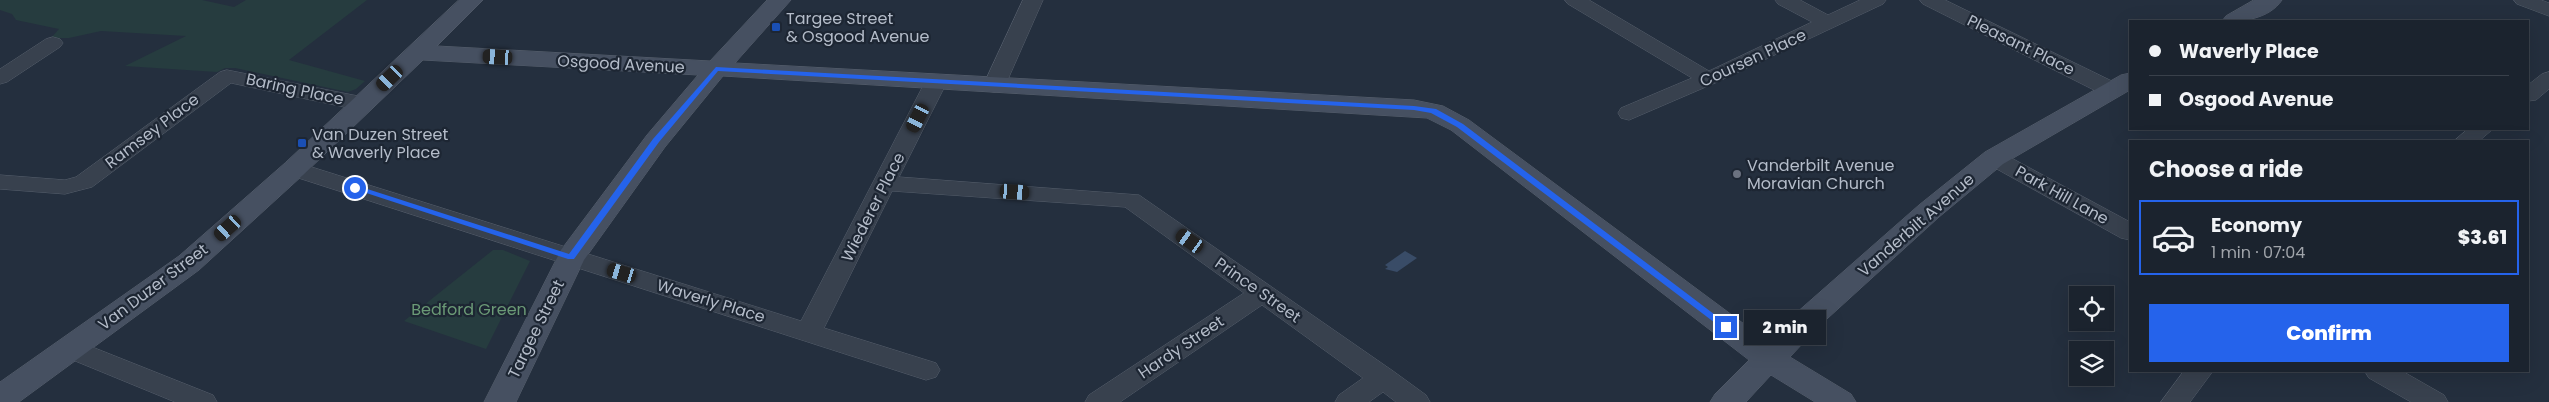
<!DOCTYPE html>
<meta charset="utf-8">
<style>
:root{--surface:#1b232e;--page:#242b36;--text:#f1f3f6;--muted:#a0a4aa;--line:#39404a;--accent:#2563eb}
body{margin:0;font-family:Poppins,sans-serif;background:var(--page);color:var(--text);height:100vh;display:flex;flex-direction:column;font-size:19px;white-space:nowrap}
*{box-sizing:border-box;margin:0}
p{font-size:16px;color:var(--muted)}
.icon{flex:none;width:28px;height:28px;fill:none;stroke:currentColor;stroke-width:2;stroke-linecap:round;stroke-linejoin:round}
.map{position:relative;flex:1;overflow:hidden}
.drawer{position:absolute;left:2129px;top:140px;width:400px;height:232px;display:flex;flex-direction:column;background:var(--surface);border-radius:0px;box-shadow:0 5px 20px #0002,0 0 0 1px var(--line)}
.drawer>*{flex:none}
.hud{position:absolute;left:2129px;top:20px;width:400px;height:110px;border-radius:0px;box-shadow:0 5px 20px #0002,0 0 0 1px var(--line);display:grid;align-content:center;height:110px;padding:0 20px;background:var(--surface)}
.tools{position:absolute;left:2069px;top:286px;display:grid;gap:10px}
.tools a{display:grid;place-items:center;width:45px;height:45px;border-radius:0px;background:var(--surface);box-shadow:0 5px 20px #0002,0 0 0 1px var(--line);font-size:25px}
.end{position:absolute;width:22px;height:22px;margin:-11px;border:6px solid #2563eb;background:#fff;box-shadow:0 0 0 2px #fff}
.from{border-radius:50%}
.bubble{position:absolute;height:35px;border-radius:0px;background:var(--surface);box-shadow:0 5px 20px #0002,0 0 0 1px var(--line);font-size:16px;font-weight:800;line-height:35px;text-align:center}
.car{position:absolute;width:15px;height:30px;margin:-15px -8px;border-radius:6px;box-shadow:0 0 4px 1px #0007;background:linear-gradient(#222 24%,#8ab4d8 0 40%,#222 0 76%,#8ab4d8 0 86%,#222 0)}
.hud b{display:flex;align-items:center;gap:18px;height:48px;font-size:19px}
.hud b+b{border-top:1px solid var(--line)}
.hud i{width:12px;height:12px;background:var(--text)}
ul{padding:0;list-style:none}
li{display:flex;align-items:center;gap:15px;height:75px;margin:0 10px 8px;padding:0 10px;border:2px solid var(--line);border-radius:0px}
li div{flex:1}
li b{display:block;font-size:19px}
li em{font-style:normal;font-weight:800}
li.on{border-color:var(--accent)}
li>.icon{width:45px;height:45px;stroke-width:1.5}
h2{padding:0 20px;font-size:22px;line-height:60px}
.button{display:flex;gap:10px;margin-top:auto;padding:10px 20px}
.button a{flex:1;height:58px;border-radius:0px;background:var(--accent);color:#fff;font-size:20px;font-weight:800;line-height:58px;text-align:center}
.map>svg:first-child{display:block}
.green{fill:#263c3f}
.water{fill:#394c67}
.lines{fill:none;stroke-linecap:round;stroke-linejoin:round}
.street-casing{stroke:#565f6c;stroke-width:1}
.secondary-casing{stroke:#565f6c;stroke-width:1}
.street{fill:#38414e;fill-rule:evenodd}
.secondary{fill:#465061;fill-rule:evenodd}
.route{fill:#2563eb}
.transit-dot{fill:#1a4fb4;stroke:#1d2633;stroke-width:2}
.worship-dot{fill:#6b7280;stroke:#1d2633;stroke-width:2}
.labels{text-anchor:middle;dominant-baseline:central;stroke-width:4.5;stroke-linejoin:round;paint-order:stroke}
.poi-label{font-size:16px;fill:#b4bcc9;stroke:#1d2633;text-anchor:start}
.street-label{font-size:16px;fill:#b4bcc9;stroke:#1d2633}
.park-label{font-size:16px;fill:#6b9a76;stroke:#1d2633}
</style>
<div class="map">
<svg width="2549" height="402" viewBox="0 0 2549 402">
<rect width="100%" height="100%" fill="#242f3e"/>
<!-- green -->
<g class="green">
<polygon points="0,0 202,0 234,7 246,0 367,0 289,60 365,81 356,89 348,92 235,68 225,68 217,72 125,66 186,36 101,31 69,38 51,38 59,29 16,20 12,14 0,10"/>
<polygon points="493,250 503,250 530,261 486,349 404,321"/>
</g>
<!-- water -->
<polygon class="water" points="1405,251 1417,258 1397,272 1385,269 1388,267 1385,265"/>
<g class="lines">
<!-- street casing -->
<g class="street-casing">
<g id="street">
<polygon points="1023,0 1043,0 1005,86 1002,91 994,92 986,91 983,86"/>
<polygon points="1565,0 1589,0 1709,71 1812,22 1778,4 1775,0 1800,0 1828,15 1860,0 1886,0 1883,4 1715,83 1629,120 1621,118 1618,113 1621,108 1692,78 1568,4"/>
<polygon points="1920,0 1945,0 2120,85 2123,90 2120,95 2112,96 2104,95 1923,4"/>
<polygon points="2514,0 2541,0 2549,3 2549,16 2517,4"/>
<polygon points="53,37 60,39 63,43 60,47 7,82 0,84 0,69 46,39"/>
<polygon points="227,70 363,97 371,99 374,104 371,109 363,111 231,83 92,187 65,194 0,189 0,175 65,180 76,177 220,72"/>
<polygon points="2549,72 2549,89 2536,100 2528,101 2528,85 2542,74"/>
<polygon points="936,76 944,77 947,82 899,177 1139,195 1393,371 1426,395 1430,402 1396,402 1383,392 1369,402 1335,402 1339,395 1363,378 1262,305 1120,402 1085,402 1089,395 1244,293 1125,207 892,191 824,328 936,363 940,370 936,377 926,380 286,174 282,169 286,164 294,162 302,164 801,321 925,82 928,77"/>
<polygon points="2468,129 2493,129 2479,141 2454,141"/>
<polygon points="1994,151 2002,153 2130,222 2130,240 2121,238 1986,163 1983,158 1986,153"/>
<polygon points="72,339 213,395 217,402 175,402 63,356 59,349 63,342"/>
<polygon points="2184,371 2213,371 2190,402 2161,402"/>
<polygon points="2365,371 2402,371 2444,395 2448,402 2411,402 2369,378"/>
</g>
</g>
<!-- secondary casing -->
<g class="secondary-casing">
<g id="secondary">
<polygon points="459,0 483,0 437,46 710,61 767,0 791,0 735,63 1414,100 1443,106 1469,120 1767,341 1795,314 1919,205 1985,152 2121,75 2130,73 2130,90 2003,164 1939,217 1817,328 1790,357 1851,394 1856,402 1815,402 1771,375 1746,402 1710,402 1715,394 1749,360 1451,130 1427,118 723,76 665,147 584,260 516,402 484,402 561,250 647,135 698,75 423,60 303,175 199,270 19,402 0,402 0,382 179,256 285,163"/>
<path d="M 2254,0 L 2282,0 C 2269,19 2243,22 2222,21 L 2226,16 Z"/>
</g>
</g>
<!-- street -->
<use href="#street" class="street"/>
<!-- secondary -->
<use href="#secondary" class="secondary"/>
</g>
<!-- route -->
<polygon class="route" points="716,67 1414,106 1436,109 1463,124 1731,327 1723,329 1457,127 1431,113 1414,110 718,71 659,142 574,259 568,259 351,188 358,186 569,254 653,139"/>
<!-- markers -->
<g class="transit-dot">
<rect x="771" y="22" width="10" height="10" rx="2.5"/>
<rect x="297" y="138" width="10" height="10" rx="2.5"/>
</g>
<circle class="worship-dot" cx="1737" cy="174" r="5"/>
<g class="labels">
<!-- poi labels -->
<g class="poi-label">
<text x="786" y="18">Targee Street<tspan x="786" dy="18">&amp; Osgood Avenue</tspan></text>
<text x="312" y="134">Van Duzen Street<tspan x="312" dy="18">&amp; Waverly Place</tspan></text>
<text x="1747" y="165">Vanderbilt Avenue<tspan x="1747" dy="18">Moravian Church</tspan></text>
</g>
<!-- street labels -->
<g class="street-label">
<text transform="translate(2021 45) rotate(26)">Pleasant Place</text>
<text transform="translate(1753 58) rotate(-25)">Coursen Place</text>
<text transform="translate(621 64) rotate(3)">Osgood Avenue</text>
<text transform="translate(295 89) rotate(12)">Baring Place</text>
<text transform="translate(152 131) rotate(-37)">Ramsey Place</text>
<text transform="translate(2062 195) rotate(29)">Park Hill Lane</text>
<text transform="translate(873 207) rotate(-63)">Wiederer Place</text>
<text transform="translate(1916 225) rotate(-41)">Vanderbilt Avenue</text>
<text transform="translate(153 287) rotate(-37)">Van Duzer Street</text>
<text transform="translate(1258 290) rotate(35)">Prince Street</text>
<text transform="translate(711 301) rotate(17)">Waverly Place</text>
<text transform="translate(536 329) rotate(-64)">Targee Street</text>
<text transform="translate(1181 347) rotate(-34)">Hardy Street</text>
</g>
<!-- park labels -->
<g class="park-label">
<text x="469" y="309">Bedford Green</text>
</g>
</g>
</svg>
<div class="tools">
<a><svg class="icon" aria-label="locate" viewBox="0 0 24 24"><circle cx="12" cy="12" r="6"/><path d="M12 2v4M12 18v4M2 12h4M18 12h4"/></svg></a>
<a><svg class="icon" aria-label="layers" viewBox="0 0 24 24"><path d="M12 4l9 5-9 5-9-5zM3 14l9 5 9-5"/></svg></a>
</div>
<i class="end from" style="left:355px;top:188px"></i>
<i class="end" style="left:1726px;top:327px"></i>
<div class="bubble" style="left:1744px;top:310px;width:82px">2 min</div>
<i class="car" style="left:498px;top:57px;rotate:273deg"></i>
<i class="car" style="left:390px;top:78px;rotate:226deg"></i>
<i class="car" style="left:918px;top:118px;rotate:207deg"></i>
<i class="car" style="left:1015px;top:192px;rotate:94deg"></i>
<i class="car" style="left:228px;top:228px;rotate:228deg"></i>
<i class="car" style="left:1190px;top:241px;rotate:305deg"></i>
<i class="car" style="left:622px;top:273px;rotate:287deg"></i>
<div class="hud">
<b><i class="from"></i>Waverly Place</b>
<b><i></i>Osgood Avenue</b>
</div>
<section class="drawer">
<h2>Choose a ride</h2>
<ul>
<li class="on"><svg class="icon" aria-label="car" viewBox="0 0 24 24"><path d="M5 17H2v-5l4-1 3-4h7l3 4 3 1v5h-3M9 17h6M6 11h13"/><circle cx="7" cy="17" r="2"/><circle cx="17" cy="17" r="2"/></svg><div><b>Economy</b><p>1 min · 07:04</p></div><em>$3.61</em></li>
</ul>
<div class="button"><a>Confirm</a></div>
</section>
</div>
